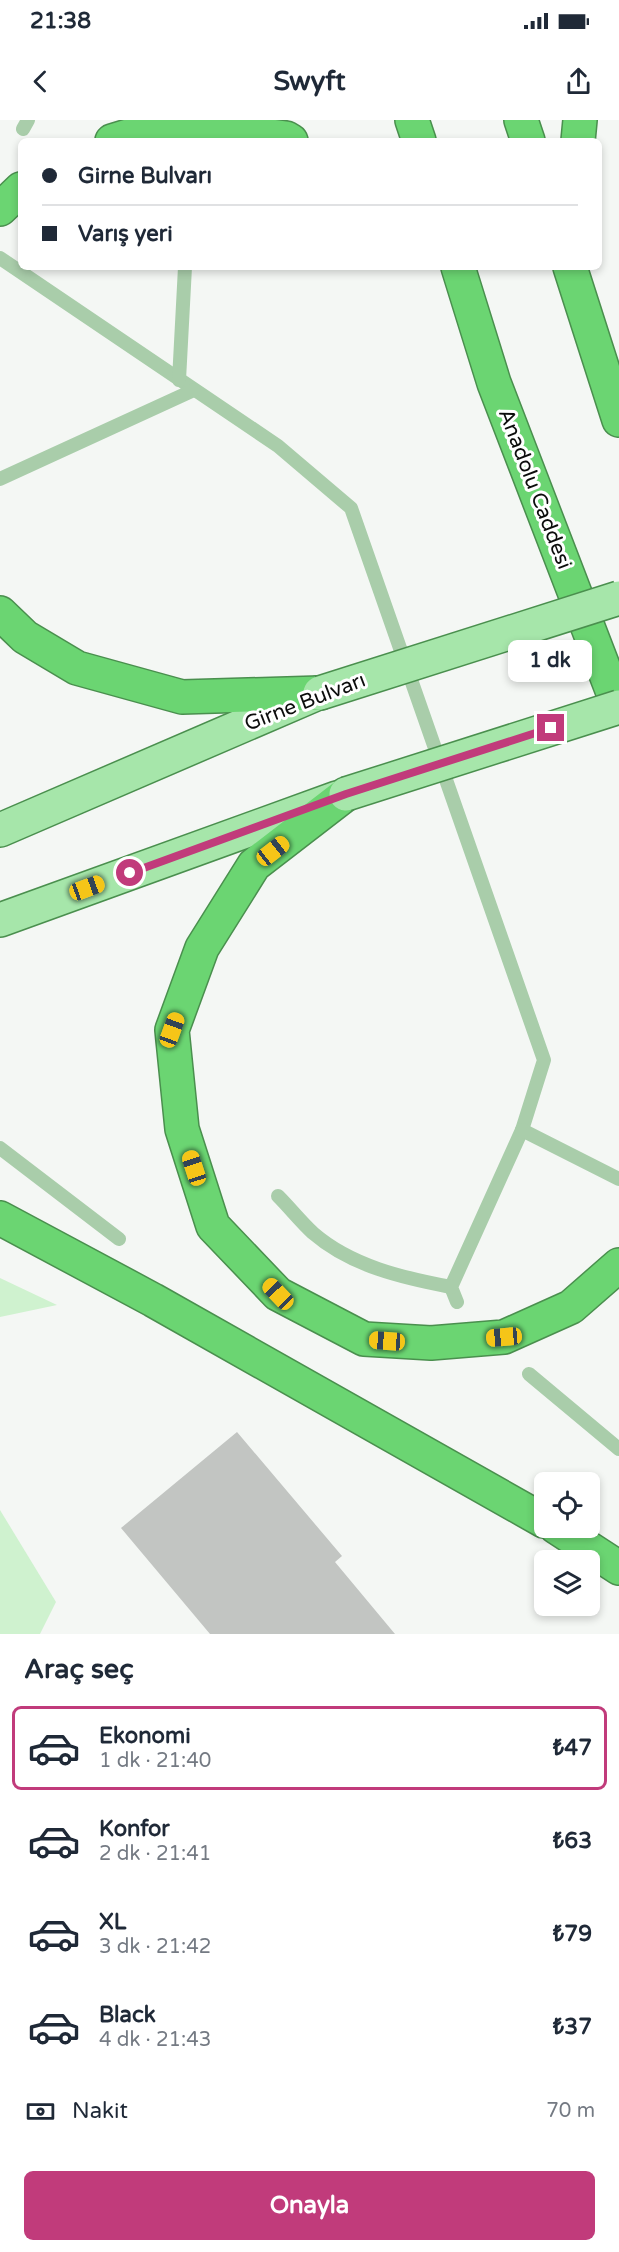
<!DOCTYPE html>
<html lang="tr">
<meta charset="utf-8">
<style>
:root{--surface:#fff;--page:#f6f6f7;--text:#1f2937;--muted:#747a83;--line:#e0e1e3;--accent:#c13b7b}
body{margin:0;font-family:"Varela Round",sans-serif;background:var(--page);color:var(--text);height:100vh;display:flex;flex-direction:column;font-size:22px;white-space:nowrap}
*{box-sizing:border-box;margin:0}
p{font-size:20px;color:var(--muted)}
.icon{flex:none;width:33px;height:33px;fill:none;stroke:currentColor;stroke-width:2;stroke-linecap:round;stroke-linejoin:round}
.map{position:relative;height:1514px;overflow:hidden}
.panel{display:flex;flex-direction:column;background:var(--surface);flex:1}
.panel>*{flex:none}
.top-card{position:absolute;left:18px;top:18px;width:584px;height:132px;border-radius:9px;box-shadow:0 3px 9px #0003;display:grid;align-content:center;height:132px;padding:0 24px;background:var(--surface)}
.buttons{position:absolute;left:534px;top:1352px;display:grid;gap:12px}
.buttons a{display:grid;place-items:center;width:66px;height:66px;border-radius:9px;background:var(--surface);box-shadow:0 3px 9px #0003;font-size:30px}
.end{position:absolute;width:27px;height:27px;margin:-14px;border:8px solid #c13b7b;background:#fff;box-shadow:0 0 0 3px #fff}
.from{border-radius:50%}
.bubble{position:absolute;height:42px;border-radius:9px;background:var(--surface);box-shadow:0 3px 9px #0003;font-size:20px;font-weight:700;line-height:42px;text-align:center}
.car{position:absolute;width:18px;height:36px;margin:-18px -9px;border-radius:8px;box-shadow:0 0 4px 2px #0007;background:linear-gradient(#f5c518 24%,#345 0 40%,#f5c518 0 76%,#345 0 86%,#f5c518 0)}
.top-card b{display:flex;align-items:center;gap:21px;height:57px;font-size:22px}
.top-card b+b{border-top:2px solid var(--line)}
.top-card i{width:15px;height:15px;background:var(--text)}
ul{padding:0;list-style:none}
li{display:flex;align-items:center;gap:18px;height:84px;margin:0 12px 9px;padding:0 12px;border:3px solid transparent;border-radius:9px}
li div{flex:1}
li b{display:block;font-size:22px}
li em{font-style:normal;font-weight:700}
li.current{border-color:var(--accent)}
li>.icon{width:54px;height:54px;stroke-width:1.5}
h2{padding:0 24px;font-size:27px;line-height:72px}
.pay{display:flex;align-items:center;gap:15px;height:66px;padding:0 24px;font-size:22px}
.pay p{margin-inline-start:auto}
.button{display:flex;gap:12px;margin-top:auto;padding:12px 24px}
.button a{flex:1;height:69px;border-radius:9px;background:var(--accent);color:#fff;font-size:24px;font-weight:700;line-height:69px;text-align:center}
.status{display:flex;justify-content:space-between;align-items:center;height:42px;padding:0 30px;background:var(--surface);direction:ltr}
.status svg{height:16px;fill:currentColor}
header{display:flex;justify-content:space-between;align-items:center;height:78px;padding:0 24px;background:var(--surface);font-size:27px;font-weight:700}
.map>svg:first-child{display:block}
.green{fill:#cff2cf}
.lines{fill:none;stroke-linecap:round;stroke-linejoin:round}
.stream{stroke:#a9cdaa;stroke-width:14}
.building{fill:#c2c5c2}
.primary-casing{stroke:#4a8f4e;stroke-width:36}
.highway-casing{stroke:#4a8f4e;stroke-width:36}
.primary{stroke:#a6e6aa;stroke-width:33}
.highway{stroke:#6bd572;stroke-width:33}
.primary-bridge-casing{stroke:#4a8f4e;stroke-width:36;stroke-linecap:butt}
.primary-bridge{stroke:#a6e6aa;stroke-width:33}
.route{stroke:#c13b7b;stroke-width:8}
.labels{text-anchor:middle;dominant-baseline:central;stroke-width:6;stroke-linejoin:round;paint-order:stroke}
.street-label{font-size:21px;fill:#0c0d0c;stroke:#fff}
</style>
<div class="status"><b>21:38</b><svg viewBox="0 0 49 12"><path d="M0 12V9h3v3zM5 12V6h3v6zM10 12V3h3v9zM15 12V0h3v12zM26 1h20v11H26zM47 4h2v5h-2z"/></svg></div>
<header><svg class="icon" aria-label="back" viewBox="0 0 24 24"><path d="M15 5l-7 7 7 7"/></svg>Swyft<svg class="icon" aria-label="share" viewBox="0 0 24 24"><path d="M12 15V3M7 8l5-5 5 5M5 13v7h14v-7"/></svg></header>
<div class="map">
<svg width="619" height="1514" viewBox="0 0 619 1514">
<rect width="100%" height="100%" fill="#f4f7f4"/>
<!-- green -->
<g class="green">
<polygon points="0,1158 57,1185 0,1197"/>
<polygon points="0,1390 56,1482 40,1514 0,1514"/>
</g>
<g class="lines">
<!-- stream -->
<g class="stream">
<polyline points="23,9 28,0"/>
<polyline points="0,138 278,326 351,388 544,940 522,1010 451,1167 457,1182"/>
<polyline points="179,260 185,147"/>
<polyline points="0,359 194,270"/>
<polyline points="522,1010 619,1059"/>
<polyline points="0,1028 119,1119"/>
<path d="M 278,1076 C 290,1088 301,1102 313,1113 C 351,1146 403,1158 451,1167"/>
<polyline points="529,1254 619,1329"/>
</g>
</g>
<!-- building -->
<polygon class="building" points="237,1312 342,1436 335,1442 395,1514 210,1514 121,1408"/>
<g class="lines">
<!-- primary casing -->
<g class="primary-casing">
<g id="primary">
<polyline points="0,710 318,573"/>
<polyline points="0,800 337,678"/>
</g>
</g>
<!-- highway casing -->
<g class="highway-casing">
<g id="highway">
<polyline points="412,0 419,21"/>
<polyline points="521,0 528,21"/>
<polyline points="112,21 141,12 194,6 286,18 291,21"/>
<polyline points="578,21 580,0"/>
<polyline points="0,89 21,69"/>
<polyline points="458,147 494,263 619,588"/>
<polyline points="570,147 619,300"/>
<polyline points="0,493 25,517 77,548 182,577 320,573"/>
<polyline points="346,674 254,745 202,828 172,910 182,1009 213,1106 278,1174 364,1219 431,1223 504,1217 571,1187 619,1145"/>
<polyline points="0,1098 153,1180 544,1401"/>
<polyline points="556,1407 619,1448"/>
</g>
</g>
<!-- primary -->
<use href="#primary" class="primary"/>
<!-- highway -->
<use href="#highway" class="highway"/>
<!-- primary-bridge casing -->
<g class="primary-bridge-casing">
<g id="primary-bridge">
<polyline points="320,573 619,478"/>
<polyline points="346,674 619,587"/>
</g>
</g>
<!-- primary-bridge -->
<use href="#primary-bridge" class="primary-bridge"/>
</g>
<g class="lines">
<!-- route -->
<polyline class="route" points="130,753 346,674 551,608"/>
</g>
<g class="labels">
<!-- street labels -->
<g class="street-label">
<text transform="translate(535 369) rotate(69)">Anadolu Caddesi</text>
<text transform="translate(305 582) rotate(-21)">Girne Bulvarı</text>
</g>
</g>
</svg>
<div class="buttons">
<a><svg class="icon" aria-label="locate" viewBox="0 0 24 24"><circle cx="12" cy="12" r="6"/><path d="M12 2v4M12 18v4M2 12h4M18 12h4"/></svg></a>
<a><svg class="icon" aria-label="layers" viewBox="0 0 24 24"><path d="M12 4l9 5-9 5-9-5zM3 14l9 5 9-5"/></svg></a>
</div>
<i class="end from" style="left:130px;top:753px"></i>
<i class="end" style="left:551px;top:608px"></i>
<div class="bubble" style="left:508px;top:520px;width:84px">1 dk</div>
<i class="car" style="left:273px;top:731px;rotate:52deg"></i>
<i class="car" style="left:87px;top:768px;rotate:70deg"></i>
<i class="car" style="left:172px;top:910px;rotate:20deg"></i>
<i class="car" style="left:194px;top:1048px;rotate:342deg"></i>
<i class="car" style="left:278px;top:1174px;rotate:316deg"></i>
<i class="car" style="left:504px;top:1217px;rotate:265deg"></i>
<i class="car" style="left:387px;top:1221px;rotate:274deg"></i>
<div class="top-card">
<b><i class="from"></i>Girne Bulvarı</b>
<b><i></i>Varış yeri</b>
</div>
</div>
<section class="panel">
<h2>Araç seç</h2>
<ul>
<li class="current"><svg class="icon" aria-label="car" viewBox="0 0 24 24"><path d="M5 17H2v-5l4-1 3-4h7l3 4 3 1v5h-3M9 17h6M6 11h13"/><circle cx="7" cy="17" r="2"/><circle cx="17" cy="17" r="2"/></svg><div><b>Ekonomi</b><p>1 dk · 21:40</p></div><em>₺47</em></li>
<li><svg class="icon" aria-label="car" viewBox="0 0 24 24"><path d="M5 17H2v-5l4-1 3-4h7l3 4 3 1v5h-3M9 17h6M6 11h13"/><circle cx="7" cy="17" r="2"/><circle cx="17" cy="17" r="2"/></svg><div><b>Konfor</b><p>2 dk · 21:41</p></div><em>₺63</em></li>
<li><svg class="icon" aria-label="car" viewBox="0 0 24 24"><path d="M5 17H2v-5l4-1 3-4h7l3 4 3 1v5h-3M9 17h6M6 11h13"/><circle cx="7" cy="17" r="2"/><circle cx="17" cy="17" r="2"/></svg><div><b>XL</b><p>3 dk · 21:42</p></div><em>₺79</em></li>
<li><svg class="icon" aria-label="car" viewBox="0 0 24 24"><path d="M5 17H2v-5l4-1 3-4h7l3 4 3 1v5h-3M9 17h6M6 11h13"/><circle cx="7" cy="17" r="2"/><circle cx="17" cy="17" r="2"/></svg><div><b>Black</b><p>4 dk · 21:43</p></div><em>₺37</em></li>
</ul>
<div class="pay"><svg class="icon" aria-label="cash" viewBox="0 0 24 24"><path d="M3 7h18v10H3z"/><circle cx="12" cy="12" r="2"/></svg>Nakit<p>70 m</p></div>
<div class="button"><a>Onayla</a></div>
</section>
